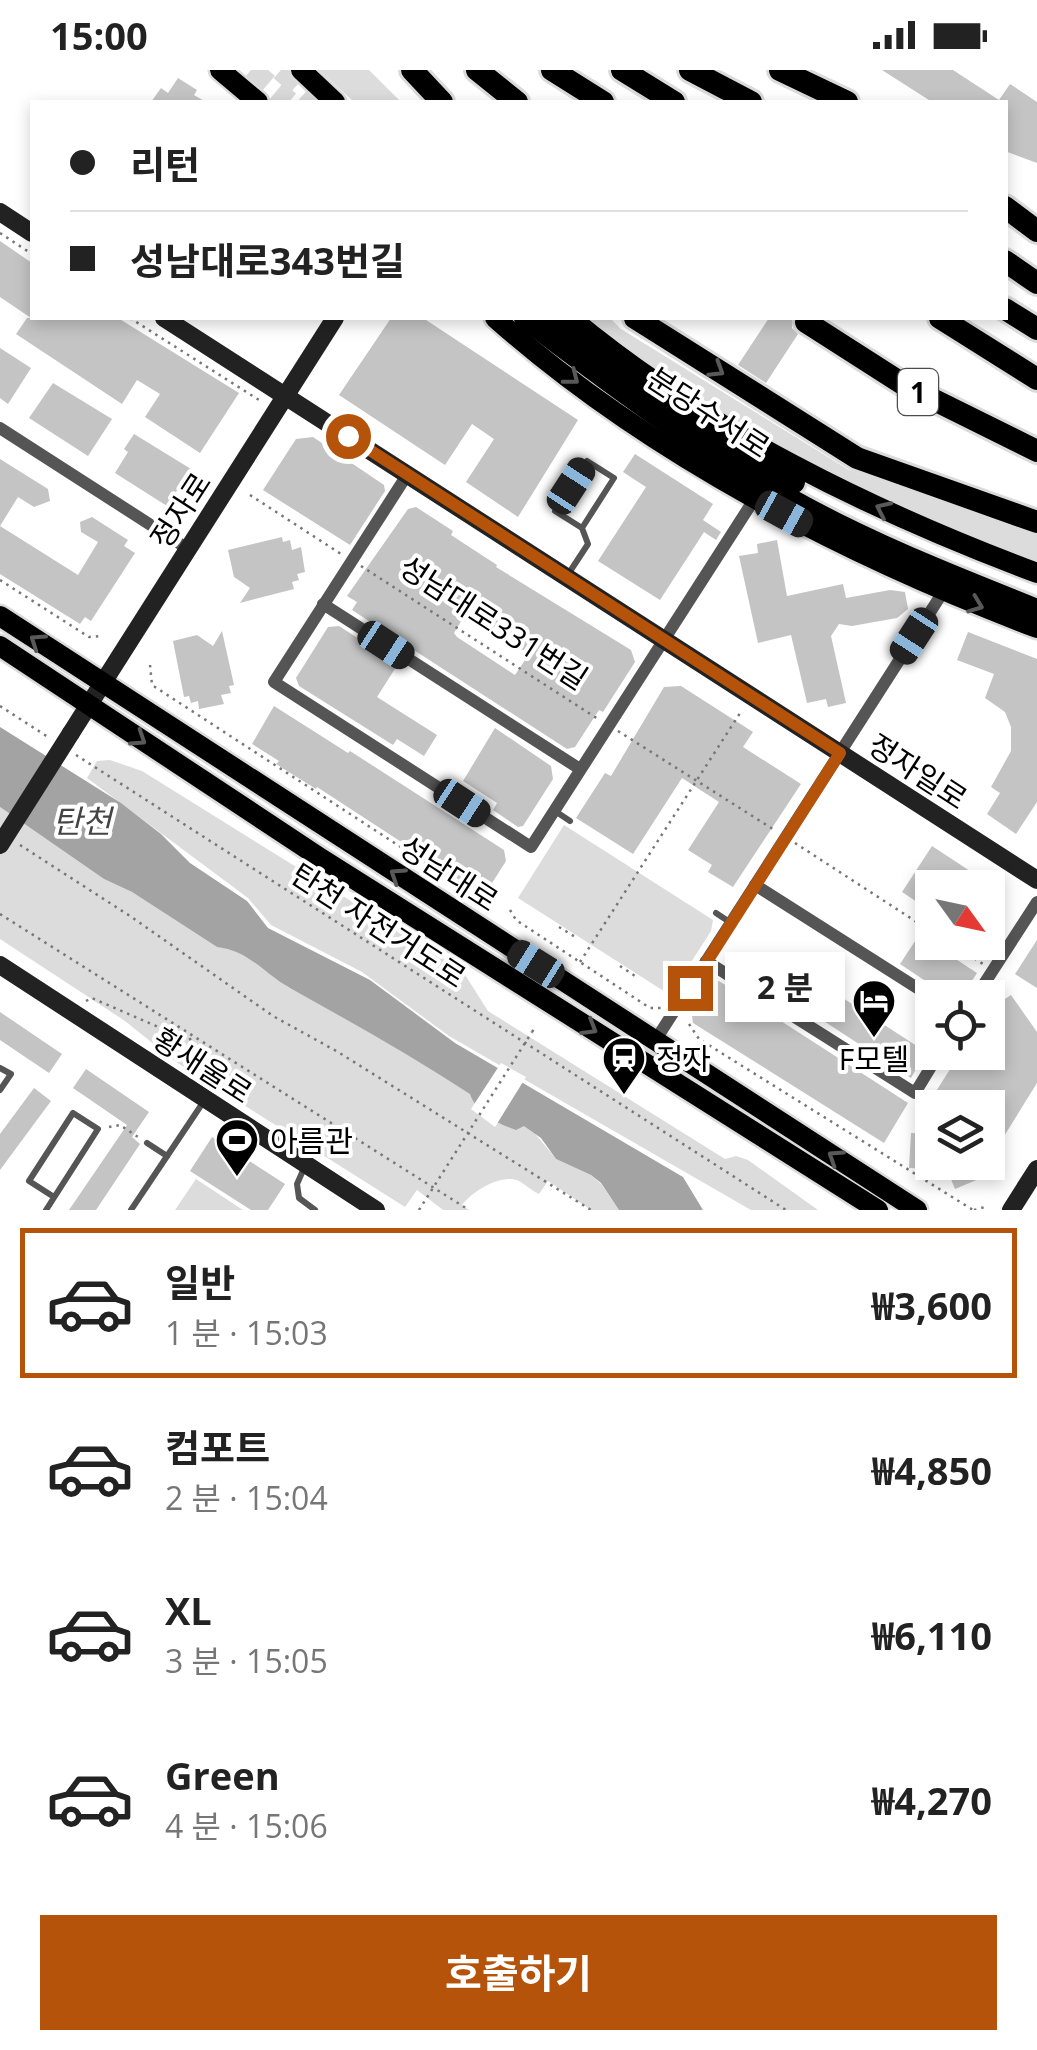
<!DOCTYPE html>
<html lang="ko">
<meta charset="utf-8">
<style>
:root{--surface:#fff;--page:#f6f6f6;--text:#222;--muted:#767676;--line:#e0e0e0;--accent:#b45309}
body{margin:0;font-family:"Open Sans","Noto Sans KR",sans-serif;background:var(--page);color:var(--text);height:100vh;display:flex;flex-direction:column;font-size:38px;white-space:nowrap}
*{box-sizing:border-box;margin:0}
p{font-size:32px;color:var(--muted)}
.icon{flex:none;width:55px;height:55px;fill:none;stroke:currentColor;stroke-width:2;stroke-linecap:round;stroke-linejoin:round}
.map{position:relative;height:1140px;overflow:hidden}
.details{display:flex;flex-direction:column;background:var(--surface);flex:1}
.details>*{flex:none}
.hud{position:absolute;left:30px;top:30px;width:978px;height:220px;border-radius:0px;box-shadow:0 5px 15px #0003;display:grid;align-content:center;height:220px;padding:0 40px;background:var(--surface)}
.needle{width:65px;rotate:123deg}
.buttons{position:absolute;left:915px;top:800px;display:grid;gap:20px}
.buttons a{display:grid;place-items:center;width:90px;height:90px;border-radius:0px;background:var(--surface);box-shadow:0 5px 15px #0003;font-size:50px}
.end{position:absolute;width:45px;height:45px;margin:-22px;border:12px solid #b45309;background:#fff;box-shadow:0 0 0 5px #fff}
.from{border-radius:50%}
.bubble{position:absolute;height:70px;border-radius:0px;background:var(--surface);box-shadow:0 5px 15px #0003;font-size:32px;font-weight:700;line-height:70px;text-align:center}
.car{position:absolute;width:30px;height:60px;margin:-30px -15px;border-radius:12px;box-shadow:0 0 8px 2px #0007;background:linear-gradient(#222 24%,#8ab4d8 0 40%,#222 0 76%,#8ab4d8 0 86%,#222 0)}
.hud b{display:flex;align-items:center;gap:35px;height:95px;font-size:38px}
.hud b+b{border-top:2px solid var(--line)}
.hud i{width:25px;height:25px;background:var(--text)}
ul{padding:18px 0 0;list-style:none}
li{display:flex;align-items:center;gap:30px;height:150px;margin:0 20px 15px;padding:0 20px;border:5px solid transparent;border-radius:0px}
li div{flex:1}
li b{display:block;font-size:38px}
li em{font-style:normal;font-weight:700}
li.selected{border-color:var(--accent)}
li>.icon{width:90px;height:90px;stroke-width:1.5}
.action{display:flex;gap:20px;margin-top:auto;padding:20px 40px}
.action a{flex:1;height:115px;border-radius:0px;background:var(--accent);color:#fff;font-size:40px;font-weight:700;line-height:115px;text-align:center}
.status{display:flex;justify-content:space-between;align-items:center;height:70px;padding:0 50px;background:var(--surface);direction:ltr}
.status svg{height:28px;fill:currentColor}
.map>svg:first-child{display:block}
.green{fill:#dcdcdc}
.water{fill:#a3a3a3}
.pier{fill:#fff}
.building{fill:#c4c4c4;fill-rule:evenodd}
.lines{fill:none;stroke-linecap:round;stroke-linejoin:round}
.highway-tunnel{stroke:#d9d9d9;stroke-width:22;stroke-dasharray:22 11;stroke-linecap:butt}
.primary-casing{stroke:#dbdbdb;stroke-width:25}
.highway-casing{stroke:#dbdbdb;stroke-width:28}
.path{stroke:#777;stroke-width:2.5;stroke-dasharray:2.5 5;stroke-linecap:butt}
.lane{stroke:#555;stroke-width:6}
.street{stroke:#555;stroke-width:12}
.secondary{stroke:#222;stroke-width:18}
.primary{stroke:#000;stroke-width:20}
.highway{stroke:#000;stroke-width:22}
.path-bridge{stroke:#777;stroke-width:2.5;stroke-dasharray:2.5 5;stroke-linecap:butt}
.secondary-bridge{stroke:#222;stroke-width:18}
.oneway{stroke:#595959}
.route{stroke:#b45309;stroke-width:12}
.labels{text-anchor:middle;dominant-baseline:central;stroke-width:8;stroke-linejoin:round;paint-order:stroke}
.shield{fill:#fff;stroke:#4c4c4c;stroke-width:2.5}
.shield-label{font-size:28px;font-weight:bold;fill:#000}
.street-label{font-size:30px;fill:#000;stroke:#fff}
.poi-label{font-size:30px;fill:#000;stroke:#fff;text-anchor:start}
.water-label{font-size:32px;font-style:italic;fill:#444;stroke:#fff}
</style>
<div class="status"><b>15:00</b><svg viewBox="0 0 49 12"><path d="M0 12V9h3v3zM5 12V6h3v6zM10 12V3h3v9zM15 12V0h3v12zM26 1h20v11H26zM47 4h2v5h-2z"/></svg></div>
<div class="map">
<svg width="1037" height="1140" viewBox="0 0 1037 1140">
<rect width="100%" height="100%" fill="#fff"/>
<!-- green -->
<g class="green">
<polygon points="319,0 369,0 401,32 354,32"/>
<polygon points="588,248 610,248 621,259 849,400 1037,466 1037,494 841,414 719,342 612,270"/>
<polygon points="110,690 142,701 462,900 488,941 725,1089 736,1086 748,1090 818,1140 751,1140 449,966 362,902 271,855 248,828 87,708 97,691"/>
<path d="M 0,737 L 104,809 L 132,822 L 217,877 L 234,879 L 252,887 L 288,917 L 332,939 L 532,1060 L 556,1089 L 591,1105 L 601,1114 L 619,1140 L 591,1140 L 548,1111 L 539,1124 C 532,1121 525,1114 519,1111 C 501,1103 472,1122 462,1135 L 469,1140 L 443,1140 L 417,1120 L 405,1137 L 176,992 L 125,951 L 0,869 Z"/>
<polygon points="564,755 713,850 711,861 670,925 518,828"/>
<polygon points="196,1109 243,1140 175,1140"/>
</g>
<!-- water -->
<path class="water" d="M 0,657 L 121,733 L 161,764 L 190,793 L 247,831 L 268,858 L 370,910 L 455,973 L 683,1107 L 703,1140 L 619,1140 L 601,1113 L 591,1105 L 556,1089 L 541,1068 L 524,1056 L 516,1060 C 498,1054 476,1043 470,1024 C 412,986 351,952 290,918 C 263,903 250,881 217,877 L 132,822 L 104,809 L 0,737 Z"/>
<!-- pier -->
<polygon class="pier" points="501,993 526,1007 495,1057 471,1039"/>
<!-- building -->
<g class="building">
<polygon points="882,0 953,0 999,30 1010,14 1037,32 1037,93 1005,81 1005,32 932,32"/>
<polygon points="178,8 197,20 194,25 206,32 151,32 161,18 168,23"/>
<polygon points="0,171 32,193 32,248 118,248 239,323 200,383 145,347 160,324 137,310 122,334 16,264 27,248 31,248 0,227"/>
<polygon points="391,248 423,248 578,350 518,447 466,412 494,369 472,354 445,395 339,325"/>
<polygon points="769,248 792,248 792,258 798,264 766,313 738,295"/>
<polygon points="0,278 31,298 8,334 0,328"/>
<polygon points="53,313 112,349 88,386 29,348"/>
<polygon points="134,364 191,399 167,436 115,403 128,382 124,379"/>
<polygon points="313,367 384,415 385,421 350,475 263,420 296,369"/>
<polygon points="635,384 713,434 703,450 721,462 716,470 704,462 660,530 598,491 646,417 623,402"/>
<polygon points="0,389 48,419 50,431 34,437 18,427 0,456"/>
<path d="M 416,437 L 453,461 L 451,465 L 497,495 L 496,497 L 631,580 L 635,592 L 603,642 L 599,640 L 575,677 L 567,679 L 352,540 L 357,532 L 347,526 L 408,439 ZM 466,543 L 529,584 L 515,605 L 457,567 L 454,563 Z"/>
<polygon points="92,447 128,470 124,476 135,483 91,551 85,547 80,554 0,504 0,456 78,505 98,472 81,462 80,452"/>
<polygon points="282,467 283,472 290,470 292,480 301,477 305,502 297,504 299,510 292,512 294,519 240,533 250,518 234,507 228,480"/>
<polygon points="777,470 787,526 843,514 846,528 890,520 905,522 908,539 897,548 852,556 839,554 831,566 846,633 828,637 826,629 807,633 791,565 758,573 739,486 758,483 757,474"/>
<polygon points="339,556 398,594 377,627 437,665 424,686 397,669 393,675 299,616 296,608 328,557"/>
<polygon points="222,561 234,615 229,616 231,623 221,625 224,634 199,639 198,631 191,633 189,626 184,627 173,571 197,565 213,576"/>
<polygon points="968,562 1037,589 1037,732 1016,764 987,744 1000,723 991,717 1011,681 1011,657 1005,642 985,628 994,604 957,590"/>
<polygon points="681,616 753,662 743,677 801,714 733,817 708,802 712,795 688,780 719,732 682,708 633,784 576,748 605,703 611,706 664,617"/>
<polygon points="274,636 348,683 350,681 504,780 506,791 487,821 478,822 317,717 316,719 276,694 279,691 252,674"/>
<polygon points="495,658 551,696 553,709 523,756 518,757 493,740 497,733 463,711"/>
<polygon points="932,776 973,803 963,818 932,818 932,842 902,822"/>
<polygon points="919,865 977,903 961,928 951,928 900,894"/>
<polygon points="1037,870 1037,918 1015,904"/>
<polygon points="806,904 926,982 911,1008 790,929"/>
<polygon points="719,911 908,1033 884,1073 693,953 692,946 711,914"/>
<polygon points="1011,925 1037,962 1037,1013 988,1092 988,1038 932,1038 932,1056 919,1048 961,982 988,982 988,956 992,952 988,940"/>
<polygon points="0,942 62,984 49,1003 0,970"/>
<polygon points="86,999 149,1042 132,1067 140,1074 96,1140 69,1140 127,1055 73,1018"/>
<polygon points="34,1018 51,1031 0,1100 0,1064"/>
<polygon points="911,1063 932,1064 932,1099 909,1098"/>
<polygon points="212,1067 285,1114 268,1140 251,1140 190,1101"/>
<polygon points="944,1092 987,1092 983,1099 986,1106 955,1119"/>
</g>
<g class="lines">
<!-- highway-tunnel -->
<g class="highway-tunnel">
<polyline points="251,0 289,32"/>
<polyline points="281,0 317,32"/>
</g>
<!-- primary casing -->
<g class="primary-casing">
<g id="primary">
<polyline points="220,0 258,32"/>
<polyline points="301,0 335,32"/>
<path d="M 495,248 C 648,384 847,486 1037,558"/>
<path d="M 571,248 C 707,361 872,441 1037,503"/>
<polyline points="0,546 917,1140"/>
<polyline points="0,576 319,787 878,1140"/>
</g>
</g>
<!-- highway casing -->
<g class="highway-casing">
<g id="highway">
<polyline points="412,0 442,32"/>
<polyline points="477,0 517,32"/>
<polyline points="552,0 603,32"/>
<polyline points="622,0 674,32"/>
<polyline points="690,0 751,32"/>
<polyline points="780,0 847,32"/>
<polyline points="1005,137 1037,161"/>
<polyline points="1005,191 1037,213"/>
<polyline points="1005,239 1037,259"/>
<path d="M 525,248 C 623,323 724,398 835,453 C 901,486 969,513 1037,540"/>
<polyline points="552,248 610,295 794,412"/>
<polyline points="635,248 857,388 1037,452"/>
<polyline points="940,248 1037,309"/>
<polyline points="806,252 906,316 1037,381"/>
</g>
</g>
<!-- path -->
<g class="path">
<polyline points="0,163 32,184"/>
<polyline points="130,248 259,330"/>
<polyline points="250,425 341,484"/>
<polyline points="361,496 598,649"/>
<polyline points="0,510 89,567 101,566"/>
<polyline points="150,595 152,615 476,826 489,827"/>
<polyline points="0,636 48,667"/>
<polyline points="618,661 776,761"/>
<polyline points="76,685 786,1140"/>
<polyline points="795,773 932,862"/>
<polyline points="20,775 130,846 273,946 338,982 591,1140"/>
<polyline points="510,840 516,850 650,938 662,938"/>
<polyline points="0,844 469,1140"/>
<polyline points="559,857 577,868"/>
<polyline points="949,872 983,894"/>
<polyline points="580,892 742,640"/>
<polyline points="620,896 638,908"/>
<polyline points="86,931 92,928 188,970 193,968"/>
<polyline points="689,954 699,969 973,1140"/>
<polyline points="532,962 536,956"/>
<polyline points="185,996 200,973"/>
<polyline points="109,1057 120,1055 141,1069"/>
<polyline points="974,1140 985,1137"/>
</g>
<!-- lane -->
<g class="lane">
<polyline points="567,506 588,474 582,458 555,441 587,391 614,408 582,458"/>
<polyline points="555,741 570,751"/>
<polyline points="716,843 731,853"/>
<polyline points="0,998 11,1004 0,1020"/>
<polyline points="147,1073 167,1086"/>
<polyline points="305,1096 297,1114 299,1128 315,1140"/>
<polyline points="46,1140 98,1059 73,1043 29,1111 54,1127"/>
<polyline points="131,1140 204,1031"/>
</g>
<!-- street -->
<g class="street">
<polyline points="0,358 188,479"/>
<polyline points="407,405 274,612 531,777 755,428"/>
<polyline points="323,534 580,699"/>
<polyline points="755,815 933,928"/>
<polyline points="706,891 915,1023 940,982"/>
<polyline points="975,928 1037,832"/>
<polyline points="655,971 943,522"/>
</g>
<!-- secondary -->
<g class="secondary">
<polyline points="0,142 32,163"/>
<polyline points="164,248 1037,810"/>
<polyline points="71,663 335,248"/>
<polyline points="0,895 376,1140"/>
<polyline points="1011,1140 1037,1099"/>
</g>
<!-- primary -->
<use href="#primary" class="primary"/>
<!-- highway -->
<use href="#highway" class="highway"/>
<!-- path-bridge -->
<polyline class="path-bridge" points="419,1140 532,962"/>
<!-- secondary-bridge -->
<polyline class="secondary-bridge" points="0,775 71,663"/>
</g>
<!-- one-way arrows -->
<defs><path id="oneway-chevron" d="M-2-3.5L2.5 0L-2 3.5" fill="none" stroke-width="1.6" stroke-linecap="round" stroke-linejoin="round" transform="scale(2.5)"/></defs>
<g class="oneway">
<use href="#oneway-chevron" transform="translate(717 300) rotate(32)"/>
<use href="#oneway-chevron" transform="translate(572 308) rotate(38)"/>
<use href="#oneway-chevron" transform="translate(883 439) rotate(-155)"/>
<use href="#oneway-chevron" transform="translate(976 535) rotate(21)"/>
<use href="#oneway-chevron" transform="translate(37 571) rotate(-146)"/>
<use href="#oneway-chevron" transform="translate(139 669) rotate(33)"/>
<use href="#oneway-chevron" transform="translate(397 805) rotate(-147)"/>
<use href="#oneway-chevron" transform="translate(590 958) rotate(31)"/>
<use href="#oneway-chevron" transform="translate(835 1087) rotate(-147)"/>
</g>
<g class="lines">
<!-- route -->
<polyline class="route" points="348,366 840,683 690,918"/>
</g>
<!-- icons -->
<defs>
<g id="hotel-pin" transform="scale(2.25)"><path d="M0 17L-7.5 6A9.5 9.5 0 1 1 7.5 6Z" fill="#000" stroke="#fff"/><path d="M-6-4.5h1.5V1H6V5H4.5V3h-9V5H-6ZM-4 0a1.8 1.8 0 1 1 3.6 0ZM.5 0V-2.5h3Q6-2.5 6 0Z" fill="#fff"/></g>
<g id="station-pin" transform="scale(2.25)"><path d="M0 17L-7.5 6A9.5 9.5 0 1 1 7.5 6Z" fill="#000" stroke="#fff"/><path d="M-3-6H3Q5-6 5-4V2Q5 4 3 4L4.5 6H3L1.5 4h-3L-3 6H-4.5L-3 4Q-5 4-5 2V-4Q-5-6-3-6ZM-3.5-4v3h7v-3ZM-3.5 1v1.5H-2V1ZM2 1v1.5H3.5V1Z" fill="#fff"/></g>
<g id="stadium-pin" transform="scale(2.25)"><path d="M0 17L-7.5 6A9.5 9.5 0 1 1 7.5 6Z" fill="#000" stroke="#fff"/><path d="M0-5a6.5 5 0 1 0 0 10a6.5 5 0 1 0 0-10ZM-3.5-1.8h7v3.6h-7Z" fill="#fff"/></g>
</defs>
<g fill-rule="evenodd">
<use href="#hotel-pin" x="874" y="931"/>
<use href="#station-pin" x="624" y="988"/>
<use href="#stadium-pin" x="237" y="1070"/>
</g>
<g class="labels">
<!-- shield labels -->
<rect class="shield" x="898" y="299" width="40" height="46" rx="8"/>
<g class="shield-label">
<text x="918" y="322">1</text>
</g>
<!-- street labels -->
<g class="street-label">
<text transform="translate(709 342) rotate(33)">분당수서로</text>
<text transform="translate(180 440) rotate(-57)">정자로</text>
<text transform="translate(494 552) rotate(33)">성남대로331번길</text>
<text transform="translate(918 701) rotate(33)">정자일로</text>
<text transform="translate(449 803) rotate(33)">성남대로</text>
<text transform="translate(379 855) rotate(33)">탄천 자전거도로</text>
<text transform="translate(203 995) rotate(33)">황새울로</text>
</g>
<!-- poi labels -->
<g class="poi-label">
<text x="656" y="988">정자</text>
<text x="874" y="988" text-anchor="middle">F모텔</text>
<text x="270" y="1070">아름관</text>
</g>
<!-- water labels -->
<g class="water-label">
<text x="82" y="750">탄천</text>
</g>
</g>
</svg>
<div class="buttons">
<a><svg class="needle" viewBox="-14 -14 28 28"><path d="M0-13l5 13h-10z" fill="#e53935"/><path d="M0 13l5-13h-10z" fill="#767676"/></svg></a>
<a><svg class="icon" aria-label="locate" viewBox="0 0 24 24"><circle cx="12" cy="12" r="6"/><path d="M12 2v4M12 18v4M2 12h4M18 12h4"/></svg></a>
<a><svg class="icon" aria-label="layers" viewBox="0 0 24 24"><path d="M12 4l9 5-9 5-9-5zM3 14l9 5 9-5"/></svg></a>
</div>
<i class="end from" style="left:348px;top:366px"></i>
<i class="end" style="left:690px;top:918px"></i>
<div class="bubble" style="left:725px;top:882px;width:120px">2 분</div>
<i class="car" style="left:571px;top:416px;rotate:33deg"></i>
<i class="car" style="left:784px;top:444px;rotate:119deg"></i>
<i class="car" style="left:914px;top:566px;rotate:213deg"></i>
<i class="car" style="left:386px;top:575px;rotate:123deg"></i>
<i class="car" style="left:462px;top:733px;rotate:123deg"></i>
<i class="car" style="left:536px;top:894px;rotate:302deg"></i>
<div class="hud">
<b><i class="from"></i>리턴</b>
<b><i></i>성남대로343번길</b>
</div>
</div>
<section class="details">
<ul>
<li class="selected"><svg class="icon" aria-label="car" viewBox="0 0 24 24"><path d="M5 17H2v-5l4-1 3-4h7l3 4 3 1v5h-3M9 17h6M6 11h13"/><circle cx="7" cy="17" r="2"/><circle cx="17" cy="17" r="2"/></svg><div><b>일반</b><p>1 분 · 15:03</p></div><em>₩3,600</em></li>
<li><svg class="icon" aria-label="car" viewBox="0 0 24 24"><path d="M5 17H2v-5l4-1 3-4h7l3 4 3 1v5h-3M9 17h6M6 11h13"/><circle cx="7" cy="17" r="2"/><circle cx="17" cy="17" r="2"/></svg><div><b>컴포트</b><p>2 분 · 15:04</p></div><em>₩4,850</em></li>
<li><svg class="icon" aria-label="car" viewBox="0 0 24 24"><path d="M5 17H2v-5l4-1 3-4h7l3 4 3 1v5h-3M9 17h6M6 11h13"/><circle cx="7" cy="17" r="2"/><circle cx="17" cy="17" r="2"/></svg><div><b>XL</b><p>3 분 · 15:05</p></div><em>₩6,110</em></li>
<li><svg class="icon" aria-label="car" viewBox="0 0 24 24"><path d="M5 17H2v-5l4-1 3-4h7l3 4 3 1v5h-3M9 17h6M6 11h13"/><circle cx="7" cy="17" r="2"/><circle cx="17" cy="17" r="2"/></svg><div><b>Green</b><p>4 분 · 15:06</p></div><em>₩4,270</em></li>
</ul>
<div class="action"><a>호출하기</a></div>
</section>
